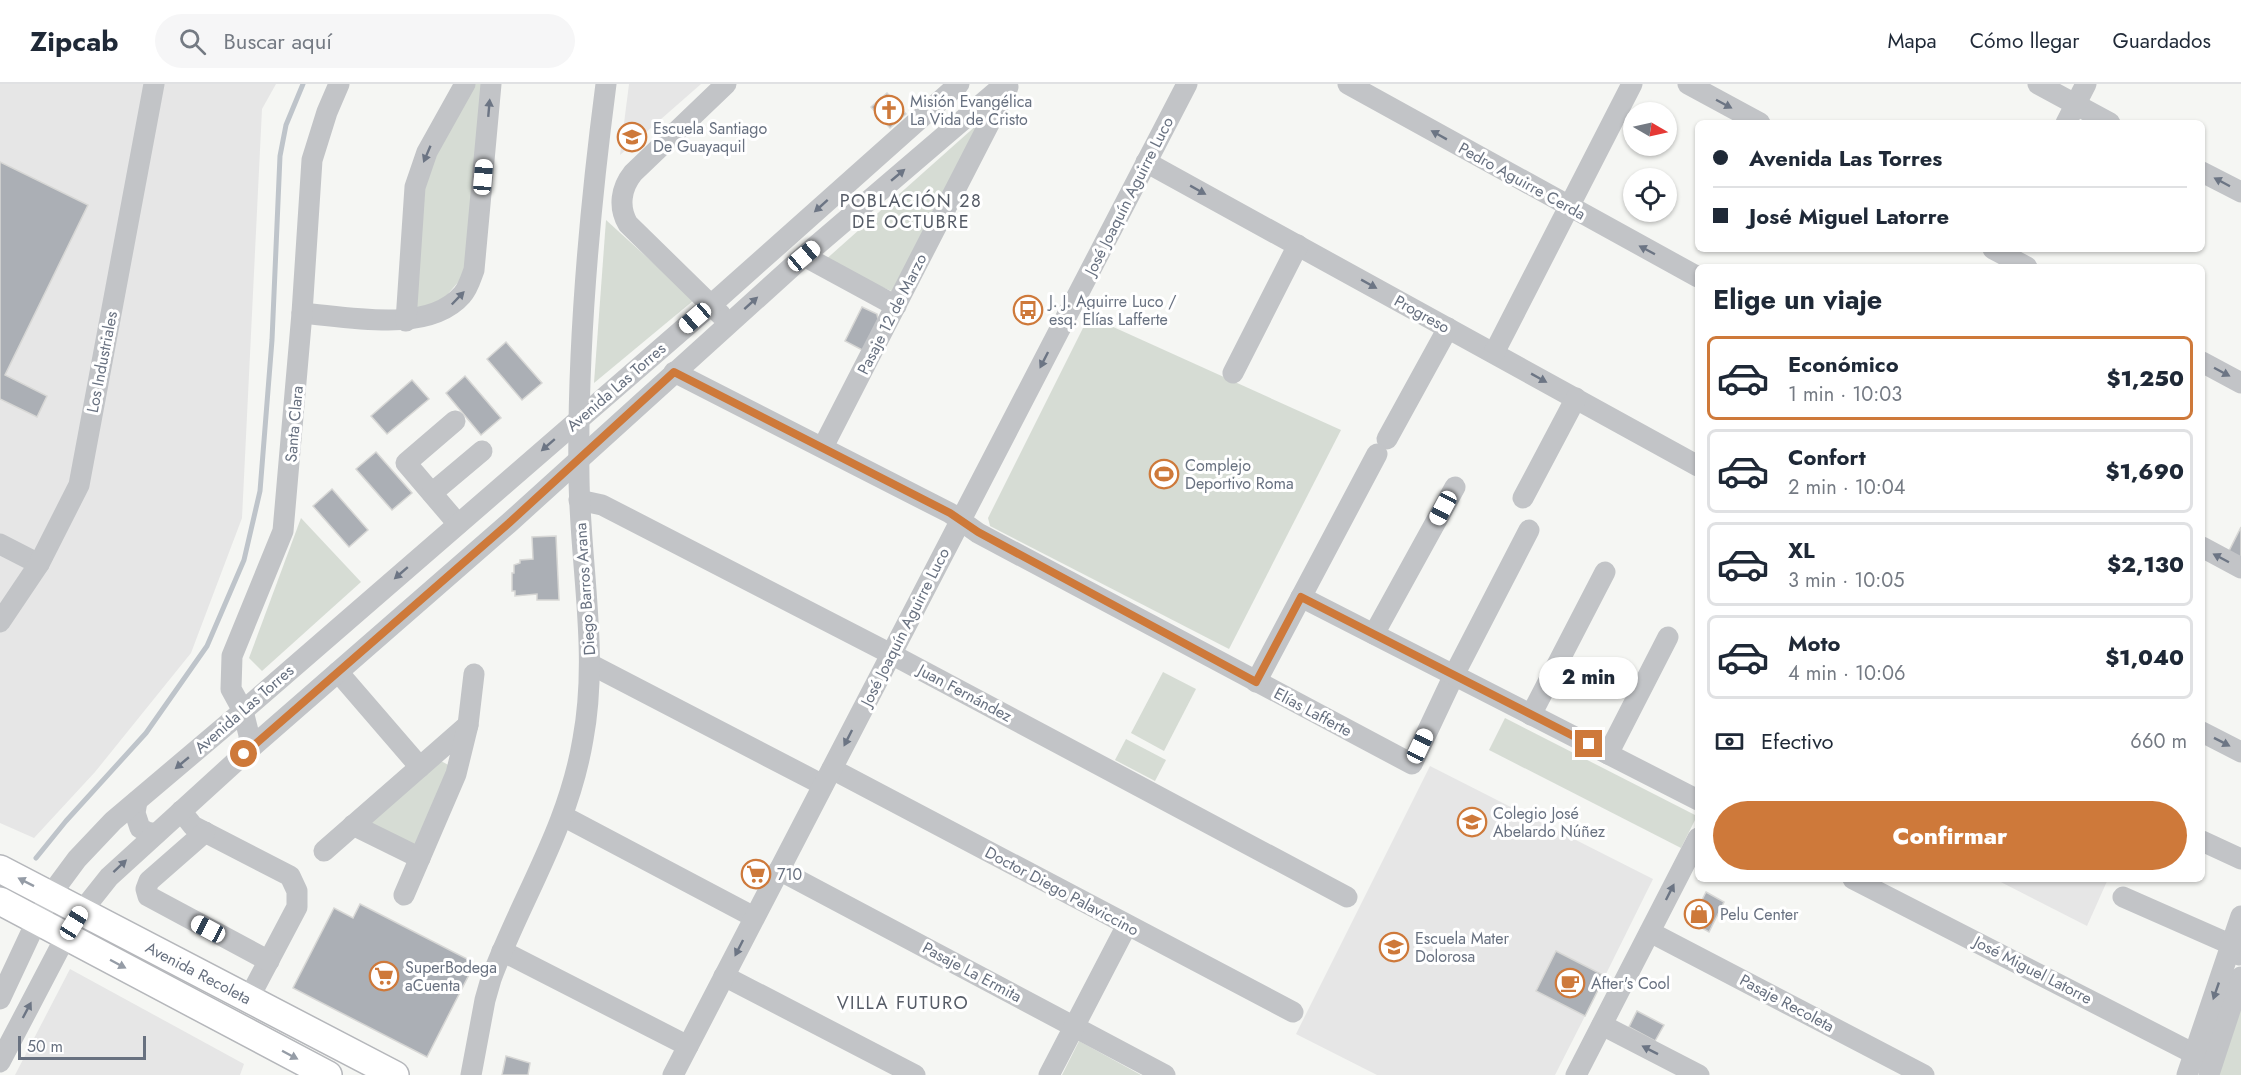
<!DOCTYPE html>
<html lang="es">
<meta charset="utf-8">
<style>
:root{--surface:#fff;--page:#f6f6f7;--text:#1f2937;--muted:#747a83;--line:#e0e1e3;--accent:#ce793a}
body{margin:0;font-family:Jost,sans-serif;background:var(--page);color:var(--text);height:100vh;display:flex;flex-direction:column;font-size:22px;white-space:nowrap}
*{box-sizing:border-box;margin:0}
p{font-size:20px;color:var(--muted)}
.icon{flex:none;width:33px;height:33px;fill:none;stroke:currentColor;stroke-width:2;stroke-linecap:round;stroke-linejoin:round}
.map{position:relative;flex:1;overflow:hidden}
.panel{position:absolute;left:1695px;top:180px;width:510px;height:618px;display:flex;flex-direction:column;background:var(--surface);border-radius:9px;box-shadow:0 2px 4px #0004}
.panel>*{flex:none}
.hud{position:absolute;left:1695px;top:36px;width:510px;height:132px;border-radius:9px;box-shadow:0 2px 4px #0004;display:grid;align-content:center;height:132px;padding:0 18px;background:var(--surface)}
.needle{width:39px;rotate:99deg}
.tools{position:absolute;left:1623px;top:18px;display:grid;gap:12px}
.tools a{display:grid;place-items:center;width:54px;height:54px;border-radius:50%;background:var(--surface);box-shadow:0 2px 4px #0004;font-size:30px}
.scale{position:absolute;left:18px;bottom:15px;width:128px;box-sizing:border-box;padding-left:6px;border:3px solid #687180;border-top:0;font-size:16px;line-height:21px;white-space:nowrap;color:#687180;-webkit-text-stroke:4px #fff;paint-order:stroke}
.end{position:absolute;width:27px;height:27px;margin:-14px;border:8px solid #ce793a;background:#fff;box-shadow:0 0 0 3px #fff}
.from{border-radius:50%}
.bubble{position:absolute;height:42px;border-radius:21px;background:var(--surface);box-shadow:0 2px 4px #0004;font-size:20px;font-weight:800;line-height:42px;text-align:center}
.car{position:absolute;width:18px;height:36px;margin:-18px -9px;border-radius:8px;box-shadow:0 0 4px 2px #0007;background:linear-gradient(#fff 24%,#345 0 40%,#fff 0 76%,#345 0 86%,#fff 0)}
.hud b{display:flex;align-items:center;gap:21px;height:57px;font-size:22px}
.hud b+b{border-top:2px solid var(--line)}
.hud i{width:15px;height:15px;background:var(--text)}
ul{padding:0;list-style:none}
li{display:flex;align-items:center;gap:18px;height:84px;margin:0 12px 9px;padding:0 6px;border:3px solid var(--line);border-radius:9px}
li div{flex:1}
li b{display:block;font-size:22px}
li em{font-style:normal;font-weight:800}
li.current{border-color:var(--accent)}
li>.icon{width:54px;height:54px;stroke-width:1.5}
h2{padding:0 18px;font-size:27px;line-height:72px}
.pay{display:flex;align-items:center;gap:15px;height:66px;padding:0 18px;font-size:22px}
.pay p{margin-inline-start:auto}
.cta{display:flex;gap:12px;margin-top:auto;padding:12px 18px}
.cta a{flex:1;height:69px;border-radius:36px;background:var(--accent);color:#fff;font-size:24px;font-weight:800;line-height:69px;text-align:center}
header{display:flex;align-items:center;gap:36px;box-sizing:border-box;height:84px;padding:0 30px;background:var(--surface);border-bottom:2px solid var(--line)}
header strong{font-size:28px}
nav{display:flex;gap:33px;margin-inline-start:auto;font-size:21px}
.search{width:420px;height:54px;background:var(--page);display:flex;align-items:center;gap:15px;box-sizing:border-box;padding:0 21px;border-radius:33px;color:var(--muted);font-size:22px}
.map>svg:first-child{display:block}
.built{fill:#e6e6e6}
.green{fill:#d6dcd4}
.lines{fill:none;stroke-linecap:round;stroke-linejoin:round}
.stream{stroke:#bec4ca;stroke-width:5}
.building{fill:#abafb5;stroke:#d7d7d5;stroke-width:1.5}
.major-casing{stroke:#b5b7bb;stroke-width:30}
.minor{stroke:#c2c4c7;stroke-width:21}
.major{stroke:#fff;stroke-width:27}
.oneway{fill:#6c7584}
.oneway2{fill:#959ca6}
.route{stroke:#ce793a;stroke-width:8}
.labels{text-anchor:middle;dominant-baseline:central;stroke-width:6;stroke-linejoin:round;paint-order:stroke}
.poi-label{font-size:16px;fill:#687180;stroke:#fff;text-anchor:start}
.street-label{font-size:16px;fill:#687180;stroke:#fff}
.neighbourhood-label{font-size:18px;letter-spacing:1.5px;fill:#555b66;stroke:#fff}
</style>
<header>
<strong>Zipcab</strong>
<div class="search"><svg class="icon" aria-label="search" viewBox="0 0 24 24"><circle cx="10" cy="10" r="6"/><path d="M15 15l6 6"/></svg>Buscar aquí</div>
<nav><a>Mapa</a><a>Cómo llegar</a><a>Guardados</a></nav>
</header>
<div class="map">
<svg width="2241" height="991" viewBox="0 0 2241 991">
<rect width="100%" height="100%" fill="#f5f6f3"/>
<!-- built -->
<g class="built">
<polygon points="0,0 276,0 262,25 242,434 191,569 95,688 34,754 0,739"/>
<polygon points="629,0 701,0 620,71"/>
<polygon points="1430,682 1653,795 1605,892 1556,867 1536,906 1585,932 1555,991 1377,991 1296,950"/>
<polygon points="1995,795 2108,795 2087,842"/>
<polygon points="70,885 244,980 240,991 15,991"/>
</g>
<!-- green -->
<g class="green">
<polygon points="468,0 485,0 467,188 440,219 411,226 420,102"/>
<polygon points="988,31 896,209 823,178"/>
<polygon points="606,136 694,216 594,299"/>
<polygon points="1089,232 1341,346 1229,565 990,442 988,434"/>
<polygon points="301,434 361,498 262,587 249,574"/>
<polygon points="1163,588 1196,605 1164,667 1131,649"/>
<polygon points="1505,634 1697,732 1681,764 1489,666"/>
<polygon points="1126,655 1166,676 1155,697 1115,676"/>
<polygon points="441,677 452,683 417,763 366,740"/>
<polygon points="2241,922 2241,991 2218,991"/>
<polygon points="1079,957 1141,991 1062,991"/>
</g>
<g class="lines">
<!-- stream -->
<polyline class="stream" points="36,774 66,737 146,649 207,562 244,476 260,407 272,256 280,72 286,41 303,0"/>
</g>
<!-- building -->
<g class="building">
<polygon points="887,9 906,30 890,44 871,23"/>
<polygon points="0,78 88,121 5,291 47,312 37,333 0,315"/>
<polygon points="862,223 877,230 879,241 866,268 845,257"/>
<polygon points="506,258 542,299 522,316 487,275"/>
<polygon points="465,292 501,334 481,351 446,309"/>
<polygon points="412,296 429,315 387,350 371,332"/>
<polygon points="376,368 412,409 392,426 356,385"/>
<polygon points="332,405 368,446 349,463 313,422"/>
<polygon points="2241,443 2241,476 2228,469"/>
<polygon points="556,452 559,516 537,516 537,510 515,512 515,507 512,507 512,489 514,489 514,481 520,479 520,476 533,475 532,453"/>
<polygon points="1706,808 1724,818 1709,848 1691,838"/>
<polygon points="360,820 475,879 427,973 293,904 334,824 353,834"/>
<polygon points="1556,867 1605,892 1585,932 1536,907"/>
<polygon points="1637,927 1664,941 1655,957 1629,943"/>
<polygon points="506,972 530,979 528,991 502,991"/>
</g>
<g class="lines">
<!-- major casing -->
<g class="major-casing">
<g id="major">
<path id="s1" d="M 0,785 L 395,991"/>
<polyline points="0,817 328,991"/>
</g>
</g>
<!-- minor -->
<g class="minor">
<polyline points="1348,0 1698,193"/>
<polyline points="1688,0 1760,39"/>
<polyline points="2038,0 2110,39"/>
<polyline points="2066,39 2086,0"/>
<polyline points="1146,78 1698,382"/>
<polyline points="2202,88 2241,108"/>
<polyline points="1993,165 2027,183"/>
<polyline points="804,172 896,222"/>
<path d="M 302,229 C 349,233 428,250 462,211 C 468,205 471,194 474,186 L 491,0"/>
<path d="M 721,231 L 628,140 C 618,123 621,104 633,89 L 726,0"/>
<polyline points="406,237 415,103 427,68 465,0"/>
<polyline points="1494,269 1632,0"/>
<polyline points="2202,278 2241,299"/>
<polyline points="674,288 950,429 978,449 1412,680 1454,591 1529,446"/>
<polyline points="1233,289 1298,161"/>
<polyline points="455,337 406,379 458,440"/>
<polyline points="1387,355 1448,244"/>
<polyline points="823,363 1008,3"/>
<polyline points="432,409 482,367"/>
<polyline points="1523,414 1576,314"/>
<polyline points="579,416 602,421 891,570 1347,813"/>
<polyline points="0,460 39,480"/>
<polyline points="2202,463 2241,484"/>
<polyline points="1301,513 1698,716"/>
<polyline points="0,538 39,480 79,401 154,0"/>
<polyline points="1374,550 1455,403"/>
<polyline points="590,580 823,701"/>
<polyline points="338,588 420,683"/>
<polyline points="1256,598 1377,370"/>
<polyline points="1531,631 1605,488"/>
<polyline points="2202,648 2241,668"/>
<polyline points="244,670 249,661 249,651 243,627 231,605 232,572 283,447 302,229 312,76 327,28 339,0"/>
<polyline points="1608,670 1668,553"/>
<polyline points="832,685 1293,928"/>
<polyline points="137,717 135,729 140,744 147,748 156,750"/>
<polyline points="181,727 193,742 290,792 297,807 297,823 249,914"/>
<polyline points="563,732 754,833"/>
<polyline points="353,741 420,774"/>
<polyline points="205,748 149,797 146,805 148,812 269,877"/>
<polyline points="2202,757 2241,775"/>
<polyline points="324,767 468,641"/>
<polyline points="779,786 1165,991"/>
<polyline points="1853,795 2212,979"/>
<polyline points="404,811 456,690 468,641 474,590"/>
<polyline points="2123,813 2232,861 2239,871"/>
<polyline points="1650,848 1924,991"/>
<polyline points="502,867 688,962"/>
<polyline points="724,892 915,991"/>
<polyline points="0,915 37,836 57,802 77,775 113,737 243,627 711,221 959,0"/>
<polyline points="1602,941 1699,991"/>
<polyline points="0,978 66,852 82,827 109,793 244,670 509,439 804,172 1005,0"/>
<polyline points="2209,990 2241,893"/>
<path d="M 471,991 L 485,916 L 491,895 C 522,812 568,745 583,655 C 599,569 580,481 579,394 C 577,262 589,130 606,0"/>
<polyline points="673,991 1187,0"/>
<polyline points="1049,991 1127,841"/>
<polyline points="1576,991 1698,754"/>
<polyline points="2187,991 2241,832"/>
</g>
<!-- major -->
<use href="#major" class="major"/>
</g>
<!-- one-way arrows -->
<defs><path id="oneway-solid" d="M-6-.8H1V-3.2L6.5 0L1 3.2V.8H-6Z" transform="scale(1.5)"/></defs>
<g class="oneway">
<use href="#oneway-solid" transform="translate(1724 20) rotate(28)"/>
<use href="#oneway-solid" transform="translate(489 24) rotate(-85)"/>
<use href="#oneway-solid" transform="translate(1439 51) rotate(-151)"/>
<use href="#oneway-solid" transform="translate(427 70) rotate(113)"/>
<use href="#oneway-solid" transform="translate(898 91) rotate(-40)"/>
<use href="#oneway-solid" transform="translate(2222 98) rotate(-152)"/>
<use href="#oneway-solid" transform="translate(1198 106) rotate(29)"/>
<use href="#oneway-solid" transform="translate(821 122) rotate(138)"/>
<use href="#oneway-solid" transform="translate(1647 166) rotate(-152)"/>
<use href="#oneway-solid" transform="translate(1369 200) rotate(29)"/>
<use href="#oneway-solid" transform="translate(458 214) rotate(-46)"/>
<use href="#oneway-solid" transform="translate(751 219) rotate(-42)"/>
<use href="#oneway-solid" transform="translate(1044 276) rotate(117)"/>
<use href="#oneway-solid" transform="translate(2222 288) rotate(28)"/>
<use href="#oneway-solid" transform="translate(1539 294) rotate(29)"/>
<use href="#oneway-solid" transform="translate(548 361) rotate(139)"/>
<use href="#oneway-solid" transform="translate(2221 474) rotate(-152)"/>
<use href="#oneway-solid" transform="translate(401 489) rotate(139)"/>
<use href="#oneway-solid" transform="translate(848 654) rotate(117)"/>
<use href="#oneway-solid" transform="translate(2222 658) rotate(27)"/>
<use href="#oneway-solid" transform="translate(182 679) rotate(140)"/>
<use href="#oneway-solid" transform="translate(120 782) rotate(-43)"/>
<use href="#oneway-solid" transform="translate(1670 808) rotate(-63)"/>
<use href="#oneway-solid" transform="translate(739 864) rotate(117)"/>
<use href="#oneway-solid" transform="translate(2216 907) rotate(109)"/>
<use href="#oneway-solid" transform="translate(27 926) rotate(-62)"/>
<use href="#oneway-solid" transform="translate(1650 966) rotate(-153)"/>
</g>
<g class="oneway2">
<use href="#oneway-solid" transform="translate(26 798) rotate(-153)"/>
<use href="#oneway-solid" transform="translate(118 880) rotate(28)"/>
<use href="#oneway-solid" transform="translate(290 971) rotate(28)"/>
</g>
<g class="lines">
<!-- route -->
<polyline class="route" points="244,670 509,439 674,288 950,429 978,448 1256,598 1301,513 1589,660"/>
</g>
<!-- icons -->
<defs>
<g id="church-ring" transform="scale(1.5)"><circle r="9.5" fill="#fff" stroke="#ce793a" stroke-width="1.5"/><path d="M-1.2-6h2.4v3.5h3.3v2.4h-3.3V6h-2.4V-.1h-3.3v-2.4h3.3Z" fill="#ce793a"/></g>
<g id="school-ring" transform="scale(1.5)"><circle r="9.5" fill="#fff" stroke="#ce793a" stroke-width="1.5"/><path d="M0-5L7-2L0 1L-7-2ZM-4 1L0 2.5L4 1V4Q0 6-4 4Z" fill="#ce793a"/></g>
<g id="bus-ring" transform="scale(1.5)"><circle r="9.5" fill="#fff" stroke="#ce793a" stroke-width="1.5"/><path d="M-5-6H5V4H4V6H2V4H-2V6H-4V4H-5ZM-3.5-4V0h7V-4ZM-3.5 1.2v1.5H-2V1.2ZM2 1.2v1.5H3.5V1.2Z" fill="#ce793a"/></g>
<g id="stadium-ring" transform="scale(1.5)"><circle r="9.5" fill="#fff" stroke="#ce793a" stroke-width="1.5"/><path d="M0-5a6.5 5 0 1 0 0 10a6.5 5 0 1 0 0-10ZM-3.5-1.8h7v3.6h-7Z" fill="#ce793a"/></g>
<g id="supermarket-ring" transform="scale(1.5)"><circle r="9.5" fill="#fff" stroke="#ce793a" stroke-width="1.5"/><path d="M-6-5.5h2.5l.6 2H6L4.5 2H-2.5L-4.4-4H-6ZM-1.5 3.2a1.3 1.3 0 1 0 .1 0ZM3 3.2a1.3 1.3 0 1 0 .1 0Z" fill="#ce793a"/></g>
<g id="shop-ring" transform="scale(1.5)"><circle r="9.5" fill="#fff" stroke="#ce793a" stroke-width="1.5"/><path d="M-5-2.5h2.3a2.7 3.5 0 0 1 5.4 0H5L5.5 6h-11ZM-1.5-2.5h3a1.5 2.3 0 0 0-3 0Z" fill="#ce793a"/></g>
<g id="cafe-ring" transform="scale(1.5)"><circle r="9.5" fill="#fff" stroke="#ce793a" stroke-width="1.5"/><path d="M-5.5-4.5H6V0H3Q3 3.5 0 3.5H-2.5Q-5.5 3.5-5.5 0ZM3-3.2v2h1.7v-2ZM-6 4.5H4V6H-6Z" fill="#ce793a"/></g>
</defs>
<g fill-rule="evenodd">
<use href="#church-ring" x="889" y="26"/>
<use href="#school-ring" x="632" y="53"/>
<use href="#bus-ring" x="1028" y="226"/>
<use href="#stadium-ring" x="1164" y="390"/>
<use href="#school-ring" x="1472" y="738"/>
<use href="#supermarket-ring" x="756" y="790"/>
<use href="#shop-ring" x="1699" y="830"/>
<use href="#school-ring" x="1394" y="863"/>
<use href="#supermarket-ring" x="384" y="892"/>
<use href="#cafe-ring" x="1570" y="899"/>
</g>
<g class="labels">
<!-- poi labels -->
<g class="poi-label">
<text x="910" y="17">Misión Evangélica<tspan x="910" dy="18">La Vida de Cristo</tspan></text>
<text x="653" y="44">Escuela Santiago<tspan x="653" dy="18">De Guayaquil</tspan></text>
<text x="1049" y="217">J. J. Aguirre Luco /<tspan x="1049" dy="18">esq. Elías Lafferte</tspan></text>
<text x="1185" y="381">Complejo<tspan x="1185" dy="18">Deportivo Roma</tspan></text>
<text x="1493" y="729">Colegio José<tspan x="1493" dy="18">Abelardo Núñez</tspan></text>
<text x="777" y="790">710</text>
<text x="1720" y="830">Pelu Center</text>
<text x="1415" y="854">Escuela Mater<tspan x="1415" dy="18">Dolorosa</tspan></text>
<text x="405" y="883">SuperBodega<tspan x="405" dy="18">aCuenta</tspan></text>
<text x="1591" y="899">After's Cool</text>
</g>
<!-- street labels -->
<g class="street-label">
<text transform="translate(1522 97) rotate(29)">Pedro Aguirre Cerda</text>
<text transform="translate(1129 112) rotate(-63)">José Joaquín Aguirre Luco</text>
<text transform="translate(892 230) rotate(-63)">Pasaje 12 de Marzo</text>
<text transform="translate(1422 230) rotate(29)">Progreso</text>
<text transform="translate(102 278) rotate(-79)">Los Industriales</text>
<text transform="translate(616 303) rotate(-41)">Avenida Las Torres</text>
<text transform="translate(294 340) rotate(-85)">Santa Clara</text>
<text transform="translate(585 505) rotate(-94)">Diego Barros Arana</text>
<text transform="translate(905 543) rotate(-63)">José Joaquín Aguirre Luco</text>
<text transform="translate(965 609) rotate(28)">Juan Fernández</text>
<text transform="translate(244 625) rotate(-41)">Avenida Las Torres</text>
<text transform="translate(1313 628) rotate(28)">Elías Lafferte</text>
<text transform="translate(1062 807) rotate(28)">Doctor Diego Palaviccino</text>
<text transform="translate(2033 886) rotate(27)">José Miguel Latorre</text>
<text stroke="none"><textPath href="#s1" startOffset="224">Avenida Recoleta</textPath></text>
<text transform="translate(972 888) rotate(28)">Pasaje La Ermita</text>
<text transform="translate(1787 919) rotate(28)">Pasaje Recoleta</text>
</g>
<!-- neighbourhood labels -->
<g class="neighbourhood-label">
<text x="911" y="117">POBLACIÓN 28<tspan x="911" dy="21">DE OCTUBRE</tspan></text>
<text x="903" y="919">VILLA FUTURO</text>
</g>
</g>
</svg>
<div class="tools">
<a><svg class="needle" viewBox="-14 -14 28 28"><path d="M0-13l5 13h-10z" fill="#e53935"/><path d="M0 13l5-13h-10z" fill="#747a83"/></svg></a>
<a><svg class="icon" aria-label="locate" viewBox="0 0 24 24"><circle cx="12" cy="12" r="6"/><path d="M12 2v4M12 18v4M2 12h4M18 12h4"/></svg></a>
</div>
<div class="scale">50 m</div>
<i class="end from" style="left:244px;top:670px"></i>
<i class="end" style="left:1589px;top:660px"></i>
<div class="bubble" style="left:1539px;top:573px;width:99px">2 min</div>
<i class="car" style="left:483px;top:93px;rotate:5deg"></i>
<i class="car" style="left:804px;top:172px;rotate:50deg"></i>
<i class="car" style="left:695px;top:234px;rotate:229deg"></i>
<i class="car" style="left:1443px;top:424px;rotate:208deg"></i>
<i class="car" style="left:1420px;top:662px;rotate:25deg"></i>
<i class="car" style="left:74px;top:839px;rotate:32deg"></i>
<i class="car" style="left:208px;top:845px;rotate:298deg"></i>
<div class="hud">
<b><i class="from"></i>Avenida Las Torres</b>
<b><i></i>José Miguel Latorre</b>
</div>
<section class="panel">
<h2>Elige un viaje</h2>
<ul>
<li class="current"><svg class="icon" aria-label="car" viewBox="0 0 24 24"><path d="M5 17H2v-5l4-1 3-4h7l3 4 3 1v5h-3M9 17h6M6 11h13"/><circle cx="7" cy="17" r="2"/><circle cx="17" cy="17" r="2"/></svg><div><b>Económico</b><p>1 min · 10:03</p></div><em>$1,250</em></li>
<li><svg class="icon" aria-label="car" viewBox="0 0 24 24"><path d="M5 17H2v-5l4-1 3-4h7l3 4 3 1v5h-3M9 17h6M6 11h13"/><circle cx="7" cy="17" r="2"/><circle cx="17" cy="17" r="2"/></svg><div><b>Confort</b><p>2 min · 10:04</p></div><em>$1,690</em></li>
<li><svg class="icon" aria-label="car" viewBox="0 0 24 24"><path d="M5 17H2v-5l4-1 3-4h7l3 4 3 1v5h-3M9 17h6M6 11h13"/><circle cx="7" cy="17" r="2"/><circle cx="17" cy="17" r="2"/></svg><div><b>XL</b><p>3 min · 10:05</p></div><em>$2,130</em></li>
<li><svg class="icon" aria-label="car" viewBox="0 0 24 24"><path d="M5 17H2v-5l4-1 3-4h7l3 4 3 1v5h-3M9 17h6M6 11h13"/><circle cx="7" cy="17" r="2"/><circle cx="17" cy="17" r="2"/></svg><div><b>Moto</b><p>4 min · 10:06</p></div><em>$1,040</em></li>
</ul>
<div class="pay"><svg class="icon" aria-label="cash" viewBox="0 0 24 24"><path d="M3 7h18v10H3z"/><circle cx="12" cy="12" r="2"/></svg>Efectivo<p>660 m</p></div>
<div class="cta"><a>Confirmar</a></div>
</section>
</div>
